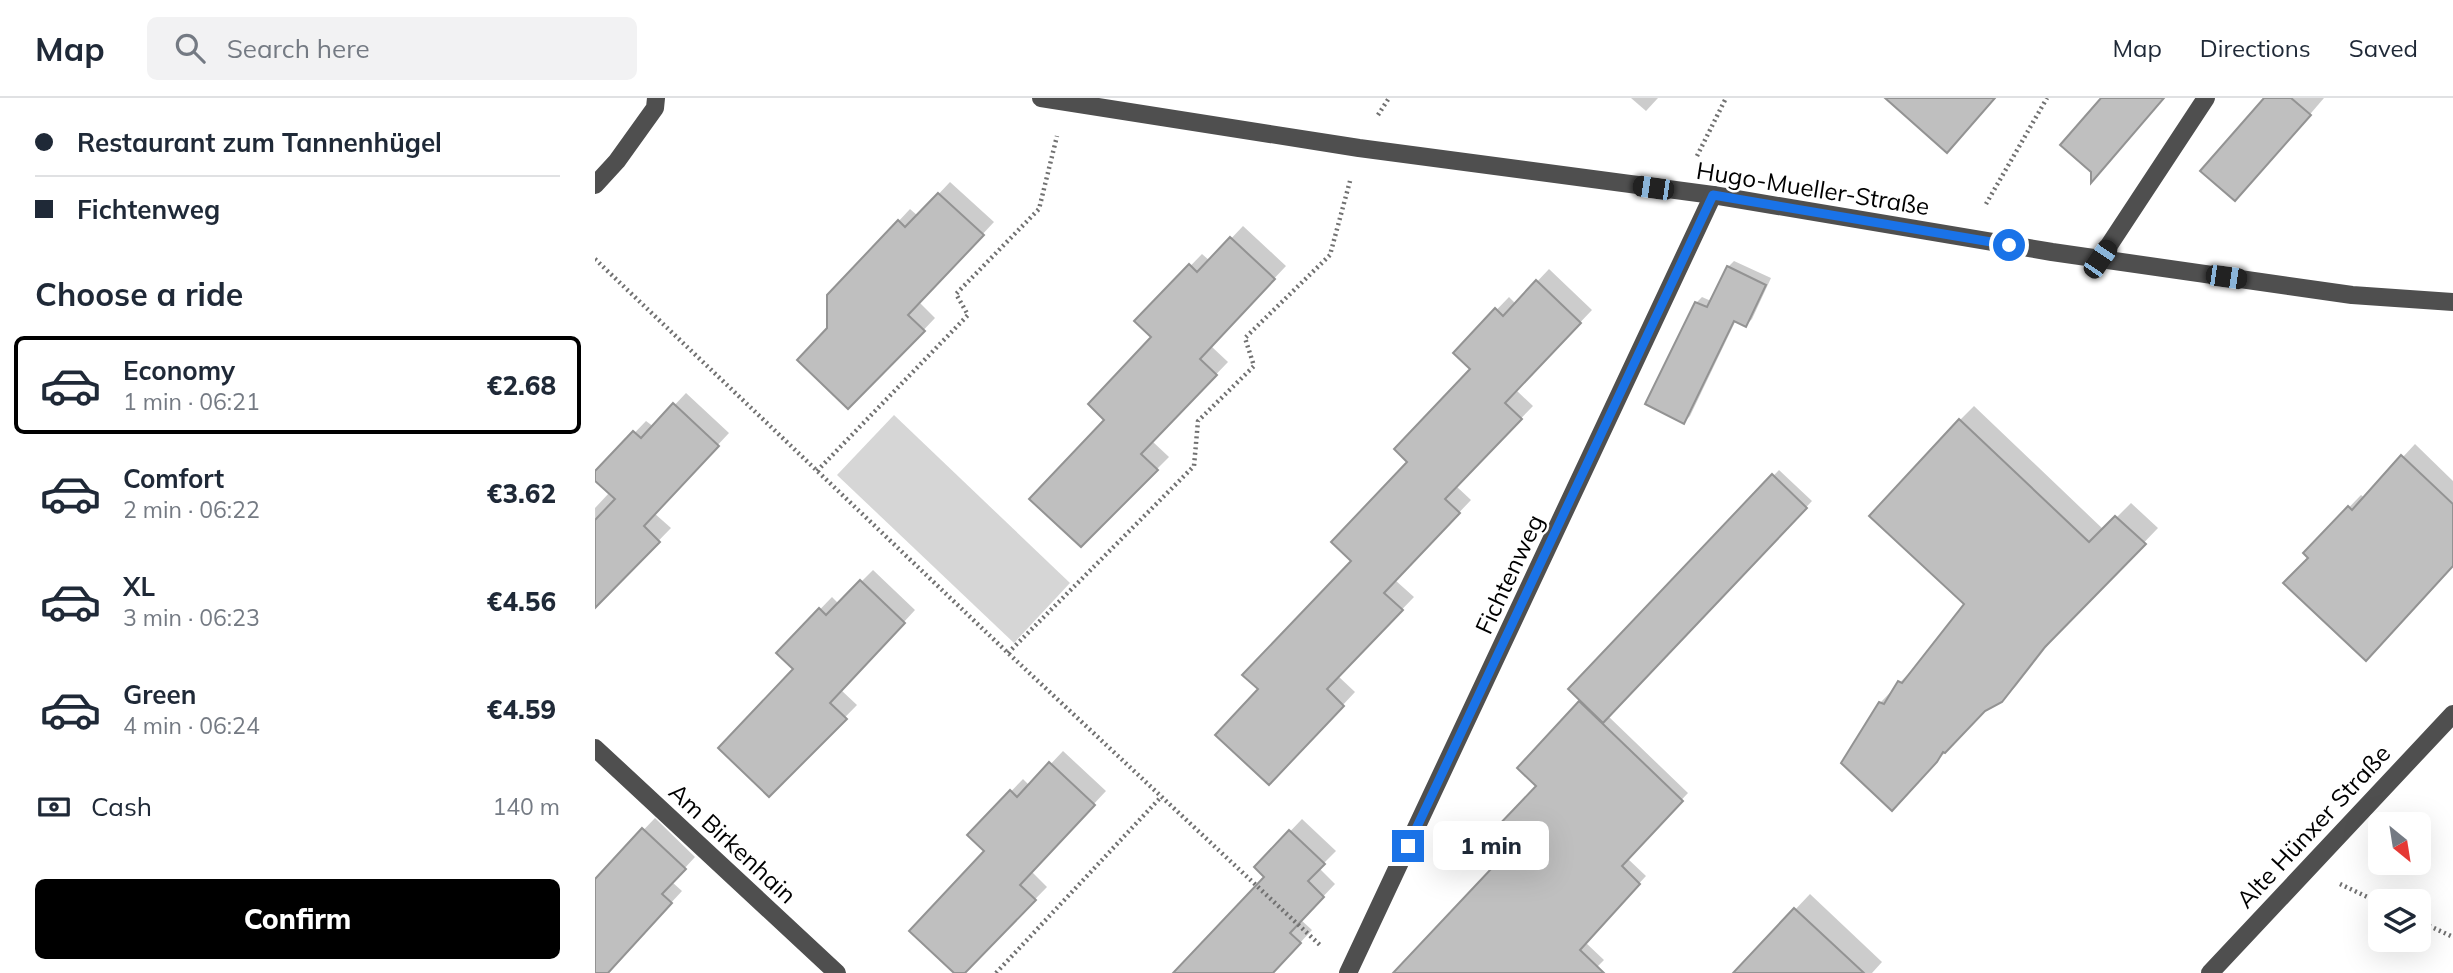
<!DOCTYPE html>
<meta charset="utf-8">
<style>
:root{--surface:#fff;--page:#f2f2f3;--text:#1f2937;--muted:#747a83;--line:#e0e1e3;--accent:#000}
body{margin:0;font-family:Mulish,sans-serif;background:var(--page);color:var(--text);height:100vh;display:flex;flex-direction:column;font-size:26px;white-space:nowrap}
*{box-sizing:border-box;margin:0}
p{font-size:23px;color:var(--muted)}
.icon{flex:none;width:38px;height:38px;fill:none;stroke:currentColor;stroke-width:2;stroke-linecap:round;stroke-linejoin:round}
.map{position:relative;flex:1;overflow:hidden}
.details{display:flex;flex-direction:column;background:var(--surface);width:595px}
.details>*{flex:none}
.banner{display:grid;align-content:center;height:154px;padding:0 35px;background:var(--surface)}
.needle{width:46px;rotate:150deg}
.tools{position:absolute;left:1773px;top:714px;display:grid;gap:14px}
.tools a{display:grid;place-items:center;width:63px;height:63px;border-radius:10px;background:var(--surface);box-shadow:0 7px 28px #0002;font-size:35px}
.end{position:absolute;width:32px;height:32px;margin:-16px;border:9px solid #1a73e8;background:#fff;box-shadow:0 0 0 4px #fff}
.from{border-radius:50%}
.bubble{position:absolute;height:49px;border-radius:10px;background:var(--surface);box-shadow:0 7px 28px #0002;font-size:23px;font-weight:800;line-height:49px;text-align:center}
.car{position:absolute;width:21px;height:42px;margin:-21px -10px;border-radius:9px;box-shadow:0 0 5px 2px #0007;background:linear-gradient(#222 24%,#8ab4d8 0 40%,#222 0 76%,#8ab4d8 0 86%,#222 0)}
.banner b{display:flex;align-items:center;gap:24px;height:66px;font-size:26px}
.banner b+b{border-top:2px solid var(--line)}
.banner i{width:18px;height:18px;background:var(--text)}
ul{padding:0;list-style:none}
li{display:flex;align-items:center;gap:21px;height:98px;margin:0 14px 10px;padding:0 21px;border:4px solid transparent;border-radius:10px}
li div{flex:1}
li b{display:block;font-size:26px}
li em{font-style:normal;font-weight:800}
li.active{border-color:var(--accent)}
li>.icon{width:63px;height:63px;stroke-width:1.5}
h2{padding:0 35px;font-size:32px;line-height:84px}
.pay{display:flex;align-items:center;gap:18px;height:77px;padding:0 35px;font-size:26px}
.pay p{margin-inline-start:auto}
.action{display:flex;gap:14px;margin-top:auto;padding:14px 35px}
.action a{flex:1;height:80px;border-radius:10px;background:var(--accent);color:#fff;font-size:28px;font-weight:800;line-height:80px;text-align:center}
header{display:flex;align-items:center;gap:42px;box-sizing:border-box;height:98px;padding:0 35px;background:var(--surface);border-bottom:2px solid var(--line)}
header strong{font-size:33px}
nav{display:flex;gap:38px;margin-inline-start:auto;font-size:24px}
.search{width:490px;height:63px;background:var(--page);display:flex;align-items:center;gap:18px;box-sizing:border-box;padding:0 24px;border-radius:10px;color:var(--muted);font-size:26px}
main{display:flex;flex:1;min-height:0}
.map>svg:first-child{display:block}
.green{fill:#d6d6d6}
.shadow{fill:#0003}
.building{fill:#bfbfbf;stroke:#939393;stroke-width:2}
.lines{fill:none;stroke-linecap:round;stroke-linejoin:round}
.path{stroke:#717171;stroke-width:4.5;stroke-dasharray:2 3.5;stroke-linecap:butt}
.minor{stroke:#4f4f4f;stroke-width:18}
.route{stroke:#1a73e8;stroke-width:9}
.labels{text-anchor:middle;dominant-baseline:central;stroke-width:5;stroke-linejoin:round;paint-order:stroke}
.street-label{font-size:24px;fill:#000;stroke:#fff}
</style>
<header>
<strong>Map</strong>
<div class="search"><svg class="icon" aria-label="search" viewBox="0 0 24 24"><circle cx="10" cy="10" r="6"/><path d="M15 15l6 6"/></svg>Search here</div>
<nav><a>Map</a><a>Directions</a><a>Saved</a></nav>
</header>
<main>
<section class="details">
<div class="banner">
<b><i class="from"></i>Restaurant zum Tannenhügel</b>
<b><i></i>Fichtenweg</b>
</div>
<h2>Choose a ride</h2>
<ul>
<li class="active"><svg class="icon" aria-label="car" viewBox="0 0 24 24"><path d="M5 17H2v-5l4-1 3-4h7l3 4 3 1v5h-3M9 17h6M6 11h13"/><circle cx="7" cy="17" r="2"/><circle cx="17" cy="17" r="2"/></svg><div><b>Economy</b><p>1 min · 06:21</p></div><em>€2.68</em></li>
<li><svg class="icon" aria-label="car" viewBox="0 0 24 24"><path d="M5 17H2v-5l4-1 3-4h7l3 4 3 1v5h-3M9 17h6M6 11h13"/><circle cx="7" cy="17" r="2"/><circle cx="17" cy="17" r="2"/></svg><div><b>Comfort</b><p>2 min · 06:22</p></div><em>€3.62</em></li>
<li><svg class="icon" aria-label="car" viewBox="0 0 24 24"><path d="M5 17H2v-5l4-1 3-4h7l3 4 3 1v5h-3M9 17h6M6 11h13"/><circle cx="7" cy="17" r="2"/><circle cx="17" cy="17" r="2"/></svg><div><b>XL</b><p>3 min · 06:23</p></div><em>€4.56</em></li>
<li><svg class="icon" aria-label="car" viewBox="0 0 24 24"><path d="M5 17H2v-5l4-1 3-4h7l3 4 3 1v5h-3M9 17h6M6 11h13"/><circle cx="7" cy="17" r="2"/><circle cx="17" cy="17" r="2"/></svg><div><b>Green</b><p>4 min · 06:24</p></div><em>€4.59</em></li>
</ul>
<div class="pay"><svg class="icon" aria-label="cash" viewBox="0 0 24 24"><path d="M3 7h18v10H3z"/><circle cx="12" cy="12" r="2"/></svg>Cash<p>140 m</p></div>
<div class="action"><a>Confirm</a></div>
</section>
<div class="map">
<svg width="1858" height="875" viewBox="0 0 1858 875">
<rect width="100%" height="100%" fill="#fff"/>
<!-- green -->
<polygon class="green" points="299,317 475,485 419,545 242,377"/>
<!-- shadow -->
<g class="shadow">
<polygon points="1036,0 1063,0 1051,13"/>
<polygon points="1670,0 1729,0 1649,93"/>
<polygon points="355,84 399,124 324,204 340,220 303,259 234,230 234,198 315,111 323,118"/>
<polygon points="648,128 691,168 616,248 633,264 557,343 574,359 486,447 512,321 559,239 542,223 607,156 615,163"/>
<polygon points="1139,163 1176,180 1157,221 1151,227 1141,222 1095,318 1089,324 1101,205 1107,199 1116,203 1133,169"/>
<polygon points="954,171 997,212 921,292 938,308 861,388 876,402 800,482 819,499 743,578 760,594 686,673 666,591 758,463 815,364 877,271 860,255 914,199 921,206"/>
<polygon points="91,295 134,335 59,415 76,430 0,508 0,410 15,394 0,380 0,376 51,323 59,329"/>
<polygon points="1379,308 1509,432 1536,405 1563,430 1464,533 1421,588 1406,603 1390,611 1311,697 1285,605 1319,570 1320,571 1371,506 1365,322"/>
<polygon points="1820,346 1858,383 1858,467 1715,460 1710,455 1766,397 1770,400"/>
<polygon points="1184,372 1217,403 1013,618 1093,695 1032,760 1051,778 990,844 1009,862 996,875 816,875 900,770 943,688 925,670 987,603 975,591"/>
<polygon points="278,472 320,512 246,592 262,607 174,697 201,571 183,555 237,499 244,506"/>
<polygon points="468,653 511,693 436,773 452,789 368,875 361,875 391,753 374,737 428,681 435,688"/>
<polygon points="60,720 100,759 77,784 87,793 11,875 0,875 0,783"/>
<polygon points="707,721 741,753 724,770 740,786 706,822 717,832 677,875 580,875 672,778 661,769"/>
<polygon points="1215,796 1287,864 1277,875 1140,875"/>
</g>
<!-- building -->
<g class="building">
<polygon points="1290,0 1400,0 1352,55"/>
<polygon points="1506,0 1569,0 1496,85 1496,74 1465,47"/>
<polygon points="1669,0 1696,0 1716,17 1640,103 1605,73"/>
<polygon points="343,95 389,137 313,217 330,233 253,311 202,262 232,230 232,197 303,122 310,129"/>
<polygon points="635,139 680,181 605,261 622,277 546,356 563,372 486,449 434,401 509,322 493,306 556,239 539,223 594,166 602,174"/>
<polygon points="1132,168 1171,187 1151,229 1139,223 1089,326 1050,306 1100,204 1112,209"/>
<polygon points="941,182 986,225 910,305 927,321 850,401 865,415 789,495 808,512 732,591 749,608 674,687 620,637 663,591 647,577 756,463 736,444 812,364 799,351 875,271 858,255 900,210 908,218"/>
<polygon points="78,305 124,348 49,428 65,444 0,510 0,422 20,401 0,383 0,373 38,333 46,340"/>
<polygon points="1364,321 1494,444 1520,418 1551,446 1450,549 1407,604 1390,613 1350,655 1348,654 1342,664 1297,713 1246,665 1284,604 1289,606 1303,583 1307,585 1369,506 1274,418"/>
<polygon points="1806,357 1858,406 1858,468 1771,563 1688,485 1713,460 1708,455 1753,408 1757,412"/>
<polygon points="1177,376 1212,410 1008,625 973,591"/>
<polygon points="265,482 310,525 235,605 252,621 174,699 123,650 198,571 181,555 224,510 231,517"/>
<polygon points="984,603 1088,703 1027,768 1045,786 985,852 1009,875 798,875 897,770 879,753 941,688 922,670"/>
<polygon points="454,664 500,707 425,787 441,802 370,875 359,875 314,833 389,753 372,737 415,692 422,699"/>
<polygon points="47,730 91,771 67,796 77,805 13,875 0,875 0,781"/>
<polygon points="694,732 730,766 713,783 729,799 695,835 706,845 678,875 578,875 669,779 659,769"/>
<polygon points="1199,810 1269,875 1138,875"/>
</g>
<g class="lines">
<!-- path -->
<g class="path">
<polyline points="783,17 794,0"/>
<polyline points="1102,58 1131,0"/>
<polyline points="1391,106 1452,0"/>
<polyline points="0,161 413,555 726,848"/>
<polyline points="222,373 373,217 361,196 444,111 462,38"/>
<polyline points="413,555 599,368 603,323 659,268 650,240 735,157 755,83"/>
<polyline points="1745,786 1785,805"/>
<polyline points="1824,823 1858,839"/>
<polyline points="401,875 566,699"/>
</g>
<!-- minor -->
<g class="minor">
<polyline points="446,0 764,50 1118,97 1457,154 1757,197 1858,204"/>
<polyline points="0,87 22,63 60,10 61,0"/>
<polyline points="1505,161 1611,0"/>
<polyline points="0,650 242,875"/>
<polyline points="753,875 1118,97"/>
<polyline points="1615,875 1858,616"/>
</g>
</g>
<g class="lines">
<!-- route -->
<polyline class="route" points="813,748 1118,97 1414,147"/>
</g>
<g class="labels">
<!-- street labels -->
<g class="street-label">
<text transform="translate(1218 90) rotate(9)">Hugo-Mueller-Straße</text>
<text transform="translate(914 476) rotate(-65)">Fichtenweg</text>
<text transform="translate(1718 728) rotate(-47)">Alte Hünxer Straße</text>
<text transform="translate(138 745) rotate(43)">Am Birkenhain</text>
</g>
</g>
</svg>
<div class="tools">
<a><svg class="needle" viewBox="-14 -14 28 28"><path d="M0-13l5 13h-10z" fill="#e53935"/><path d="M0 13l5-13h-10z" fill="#747a83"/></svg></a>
<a><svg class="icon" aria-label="layers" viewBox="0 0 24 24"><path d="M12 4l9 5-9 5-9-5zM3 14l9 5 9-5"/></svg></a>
</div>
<i class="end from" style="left:1414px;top:147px"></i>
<i class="end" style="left:813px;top:748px"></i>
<div class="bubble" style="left:838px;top:723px;width:116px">1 min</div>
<i class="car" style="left:1058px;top:90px;rotate:278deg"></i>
<i class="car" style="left:1505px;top:161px;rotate:34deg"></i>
<i class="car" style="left:1631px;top:179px;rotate:98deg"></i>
</div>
</main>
